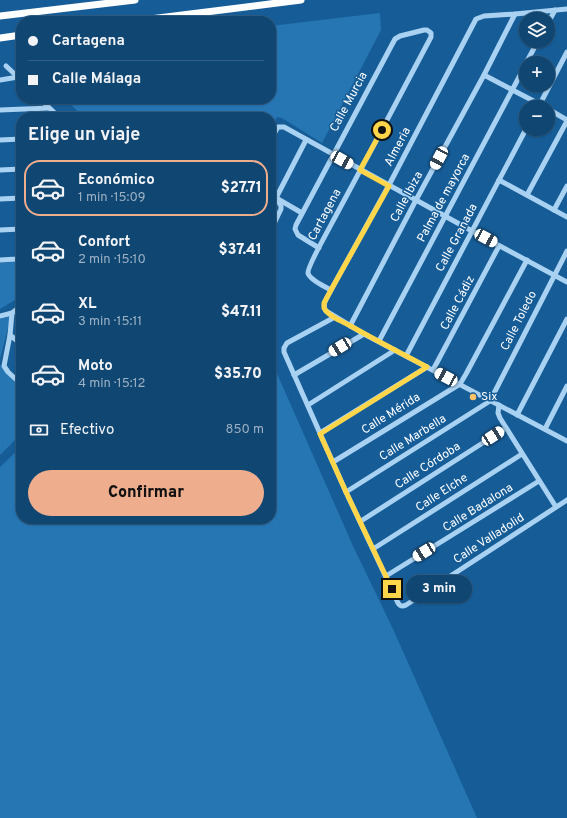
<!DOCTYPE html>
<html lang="es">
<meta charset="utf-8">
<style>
:root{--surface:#104672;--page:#1e507a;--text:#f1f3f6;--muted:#9cb1c4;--line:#305e84;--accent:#eead8d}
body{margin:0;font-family:Overpass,sans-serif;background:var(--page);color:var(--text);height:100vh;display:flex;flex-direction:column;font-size:15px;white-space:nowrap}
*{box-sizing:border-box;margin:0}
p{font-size:13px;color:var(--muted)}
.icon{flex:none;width:22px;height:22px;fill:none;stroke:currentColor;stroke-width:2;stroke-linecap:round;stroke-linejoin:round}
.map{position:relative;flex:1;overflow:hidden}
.sheet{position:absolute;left:16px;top:112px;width:260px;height:412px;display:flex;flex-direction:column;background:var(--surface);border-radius:16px;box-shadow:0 1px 3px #0004,0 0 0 1px var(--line)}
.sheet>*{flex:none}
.top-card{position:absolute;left:16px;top:16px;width:260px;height:88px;border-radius:16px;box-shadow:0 1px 3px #0004,0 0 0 1px var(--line);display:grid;align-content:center;height:88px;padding:0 12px;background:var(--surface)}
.fabs{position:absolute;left:519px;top:12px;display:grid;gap:8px}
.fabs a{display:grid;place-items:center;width:36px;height:36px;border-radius:50%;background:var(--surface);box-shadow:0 1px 3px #0004,0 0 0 1px var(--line);font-size:20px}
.end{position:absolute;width:18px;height:18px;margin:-9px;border:5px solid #ffd54a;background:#111;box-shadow:0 0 0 2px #111}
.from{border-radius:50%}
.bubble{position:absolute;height:28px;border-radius:14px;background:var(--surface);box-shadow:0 1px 3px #0004,0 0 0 1px var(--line);font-size:13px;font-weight:800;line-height:28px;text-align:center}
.car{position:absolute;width:12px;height:24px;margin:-12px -6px;border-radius:5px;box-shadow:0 0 3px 1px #0007;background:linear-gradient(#fff 24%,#345 0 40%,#fff 0 76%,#345 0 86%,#fff 0)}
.top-card b{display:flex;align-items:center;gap:14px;height:38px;font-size:15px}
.top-card b+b{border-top:1px solid var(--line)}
.top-card i{width:10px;height:10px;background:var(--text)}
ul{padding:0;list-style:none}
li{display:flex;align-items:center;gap:12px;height:56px;margin:0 8px 6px;padding:0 4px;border:2px solid transparent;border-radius:16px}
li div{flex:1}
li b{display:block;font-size:15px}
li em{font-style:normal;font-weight:800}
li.current{border-color:var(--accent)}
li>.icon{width:36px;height:36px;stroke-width:1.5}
h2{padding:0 12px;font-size:18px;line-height:48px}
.pay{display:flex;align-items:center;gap:10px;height:44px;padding:0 12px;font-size:15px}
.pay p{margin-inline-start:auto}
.button{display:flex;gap:8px;margin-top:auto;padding:8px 12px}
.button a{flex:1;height:46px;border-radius:24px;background:var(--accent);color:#111;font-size:16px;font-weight:800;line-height:46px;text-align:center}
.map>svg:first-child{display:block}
.green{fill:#2676b4}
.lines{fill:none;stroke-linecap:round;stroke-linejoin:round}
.minor{stroke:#a9d2f2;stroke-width:5}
.highway{stroke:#fff;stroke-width:7}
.route{stroke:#ffd54a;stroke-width:5}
.poi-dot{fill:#ffc46a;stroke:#165d98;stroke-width:1.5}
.labels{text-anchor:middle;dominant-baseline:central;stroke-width:3;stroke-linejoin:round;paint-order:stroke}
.street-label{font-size:12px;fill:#fff;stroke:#165d98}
.poi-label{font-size:12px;fill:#fff;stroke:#165d98;text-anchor:start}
</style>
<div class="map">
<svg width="567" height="818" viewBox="0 0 567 818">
<rect width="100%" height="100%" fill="#165d98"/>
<!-- green -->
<g class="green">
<polygon points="380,13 381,30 322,143 282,118 277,117 271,129 271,117 84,117 65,99 271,99 271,26"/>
<polygon points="21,261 21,281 18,286 21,288 21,295 15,300 0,309 0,263"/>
<polygon points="11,316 0,359 0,319"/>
<polygon points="271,360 353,546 393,629 477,818 0,818 0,467 21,447 21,519 271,519"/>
<polygon points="0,365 21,389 21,434 0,455"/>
</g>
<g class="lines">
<!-- minor -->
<g class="minor">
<path d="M 567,9 L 515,14 L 484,16 L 476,19 L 389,185 L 331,290 C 328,297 321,304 326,311 L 364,334 L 567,441"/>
<polyline points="548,23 555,10"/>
<polyline points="526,63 538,41"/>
<polyline points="6,66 21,80"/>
<polyline points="484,75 545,107"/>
<polyline points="0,80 18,77"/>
<polyline points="40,99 59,117"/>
<polyline points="539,106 567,52"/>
<polyline points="548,109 567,120"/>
<polyline points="0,110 49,108"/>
<polyline points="271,139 278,127 284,127 472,231 567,282"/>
<polyline points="0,140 21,139"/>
<polyline points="0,170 21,169"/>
<polyline points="499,180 567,217"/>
<polyline points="271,195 302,213"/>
<polyline points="527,195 567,121"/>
<polyline points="276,198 306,140"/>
<polyline points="0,199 21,198"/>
<polyline points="554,210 567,186"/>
<polyline points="0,230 21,229"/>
<polyline points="271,230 281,209 281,206 277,199"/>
<path d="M 319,248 L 298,235 L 295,229 L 296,225 L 395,39 L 400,36 L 424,30 L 427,30 L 431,33 L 431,37 C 399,98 366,160 333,221 C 329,229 307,267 308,273 C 309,279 325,287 331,290"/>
<polyline points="0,260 17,259 21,257"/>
<polyline points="12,313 10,335 4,366 8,372 21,384"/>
<polyline points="0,316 12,313 21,306"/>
<path d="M 335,317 L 287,343 L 284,348 L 284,352 L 346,492 L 398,603 C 400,606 402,607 406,605 L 567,500"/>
<polyline points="350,326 416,200 484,75 515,14"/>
<polyline points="10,335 21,344"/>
<polyline points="379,341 526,64"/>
<polyline points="406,356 526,129"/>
<polyline points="433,370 499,246"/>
<polyline points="294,375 364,334"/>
<polyline points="308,405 395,350"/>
<polyline points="499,405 498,413 500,418 556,507"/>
<polyline points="517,415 567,319"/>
<polyline points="545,429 567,386"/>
<polyline points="320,433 427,367"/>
<polyline points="333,462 460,384 466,374 527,260"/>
<polyline points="346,492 490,401 567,251"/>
<polyline points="361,521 506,428"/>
<polyline points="373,549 522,454"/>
<polyline points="386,576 539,481"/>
</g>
<!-- highway -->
<g class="highway">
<polyline points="0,16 135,0"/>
<polyline points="134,21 301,0"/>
<polyline points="0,38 21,35"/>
</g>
</g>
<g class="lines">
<!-- route -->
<path class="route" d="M 382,130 L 360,170 L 389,186 L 331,290 L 324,303 L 324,308 C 328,316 341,321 349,325 C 375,340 401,353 427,367 L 320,434 L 346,492 L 392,589"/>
</g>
<!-- markers -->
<circle class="poi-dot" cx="473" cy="397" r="4"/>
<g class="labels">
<!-- street labels -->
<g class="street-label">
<text transform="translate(349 102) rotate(-62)">Calle Murcia</text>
<text transform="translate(398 147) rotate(-62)">Almeria</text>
<text transform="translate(407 197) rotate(-62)">Calle Ibiza</text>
<text transform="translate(444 198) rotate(-62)">Palma de mayorca</text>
<text transform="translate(325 215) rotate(-62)">Cartagena</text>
<text transform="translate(457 238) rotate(-62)">Calle Granada</text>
<text transform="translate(458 303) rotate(-62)">Calle Cádiz</text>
<text transform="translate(519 321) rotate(-63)">Calle Toledo</text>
<text transform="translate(391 414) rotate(-32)">Calle Mérida</text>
<text transform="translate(413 438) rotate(-32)">Calle Marbella</text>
<text transform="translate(428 466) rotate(-33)">Calle Córdoba</text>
<text transform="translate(442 493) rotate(-33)">Calle Elche</text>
<text transform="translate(478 508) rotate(-32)">Calle Badalona</text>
<text transform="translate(489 539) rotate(-33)">Calle Valladolid</text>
</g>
<!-- poi labels -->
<g class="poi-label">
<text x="481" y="397">Six</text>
</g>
</g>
</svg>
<div class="fabs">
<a><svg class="icon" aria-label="layers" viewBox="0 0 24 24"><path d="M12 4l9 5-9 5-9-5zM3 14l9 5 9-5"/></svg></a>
<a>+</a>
<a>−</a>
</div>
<i class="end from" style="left:382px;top:130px"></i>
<i class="end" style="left:392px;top:589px"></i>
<div class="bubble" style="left:406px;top:575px;width:66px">3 min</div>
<i class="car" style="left:439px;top:158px;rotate:208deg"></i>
<i class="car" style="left:342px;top:160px;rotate:119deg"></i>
<i class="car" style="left:486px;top:238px;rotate:118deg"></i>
<i class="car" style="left:340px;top:347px;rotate:239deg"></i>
<i class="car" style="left:446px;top:377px;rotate:298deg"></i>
<i class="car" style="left:493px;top:436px;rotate:57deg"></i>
<i class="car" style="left:424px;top:552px;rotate:238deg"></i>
<div class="top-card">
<b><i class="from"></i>Cartagena</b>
<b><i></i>Calle Málaga</b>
</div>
<section class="sheet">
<h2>Elige un viaje</h2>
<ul>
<li class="current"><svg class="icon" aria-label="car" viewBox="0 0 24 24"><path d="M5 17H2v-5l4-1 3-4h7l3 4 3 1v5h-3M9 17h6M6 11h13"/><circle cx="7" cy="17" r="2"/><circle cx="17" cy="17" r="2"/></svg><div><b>Económico</b><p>1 min · 15:09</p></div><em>$27.71</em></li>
<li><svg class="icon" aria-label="car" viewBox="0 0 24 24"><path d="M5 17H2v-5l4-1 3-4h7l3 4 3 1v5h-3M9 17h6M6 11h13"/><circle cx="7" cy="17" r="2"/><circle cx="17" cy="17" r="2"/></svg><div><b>Confort</b><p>2 min · 15:10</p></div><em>$37.41</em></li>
<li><svg class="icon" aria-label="car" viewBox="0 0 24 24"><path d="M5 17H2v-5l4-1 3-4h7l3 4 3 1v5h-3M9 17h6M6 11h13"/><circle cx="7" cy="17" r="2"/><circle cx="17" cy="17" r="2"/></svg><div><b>XL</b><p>3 min · 15:11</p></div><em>$47.11</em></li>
<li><svg class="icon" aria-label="car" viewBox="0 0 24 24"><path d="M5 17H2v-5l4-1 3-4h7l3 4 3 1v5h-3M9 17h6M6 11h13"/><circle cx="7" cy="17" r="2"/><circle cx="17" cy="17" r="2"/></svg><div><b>Moto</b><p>4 min · 15:12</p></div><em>$35.70</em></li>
</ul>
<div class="pay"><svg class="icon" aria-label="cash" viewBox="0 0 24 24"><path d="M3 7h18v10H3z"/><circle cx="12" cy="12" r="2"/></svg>Efectivo<p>850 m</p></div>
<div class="button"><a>Confirmar</a></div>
</section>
</div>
